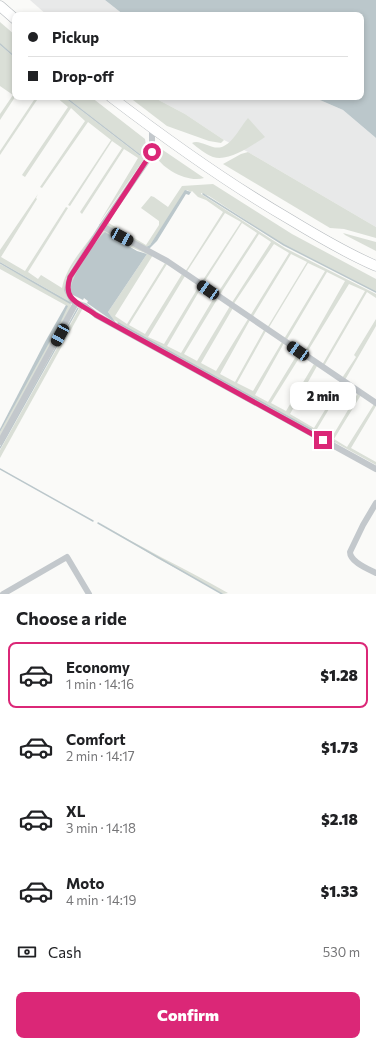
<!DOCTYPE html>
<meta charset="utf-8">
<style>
:root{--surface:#fff;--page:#f2f2f2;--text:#202124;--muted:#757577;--line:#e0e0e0;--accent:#db2777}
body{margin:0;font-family:Commissioner,sans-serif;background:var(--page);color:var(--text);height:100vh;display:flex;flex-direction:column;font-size:15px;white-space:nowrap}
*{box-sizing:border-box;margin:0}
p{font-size:13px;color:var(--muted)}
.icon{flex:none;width:22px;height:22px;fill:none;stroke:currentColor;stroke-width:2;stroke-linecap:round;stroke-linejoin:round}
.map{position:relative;height:594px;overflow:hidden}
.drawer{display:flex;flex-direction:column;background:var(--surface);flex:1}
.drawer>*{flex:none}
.hud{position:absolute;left:12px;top:12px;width:352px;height:88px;border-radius:8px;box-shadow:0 2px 6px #0003;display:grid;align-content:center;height:88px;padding:0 16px;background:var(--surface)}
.end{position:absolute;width:18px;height:18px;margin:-9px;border:5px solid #db2777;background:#fff;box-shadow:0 0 0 2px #fff}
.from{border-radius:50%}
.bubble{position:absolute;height:28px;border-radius:8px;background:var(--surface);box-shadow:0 2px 6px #0003;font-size:13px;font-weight:800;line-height:28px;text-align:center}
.car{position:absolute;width:12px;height:24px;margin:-12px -6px;border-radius:5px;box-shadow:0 0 3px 1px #0007;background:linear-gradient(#222 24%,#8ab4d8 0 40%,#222 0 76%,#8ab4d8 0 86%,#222 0)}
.hud b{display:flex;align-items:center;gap:14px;height:38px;font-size:15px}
.hud b+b{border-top:1px solid var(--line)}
.hud i{width:10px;height:10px;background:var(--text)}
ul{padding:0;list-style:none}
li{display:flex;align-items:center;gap:12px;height:66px;margin:0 8px 6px;padding:0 8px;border:2px solid transparent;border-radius:8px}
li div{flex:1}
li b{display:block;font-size:15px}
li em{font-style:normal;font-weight:800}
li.on{border-color:var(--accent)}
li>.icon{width:36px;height:36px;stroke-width:1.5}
h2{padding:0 16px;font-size:18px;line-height:48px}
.pay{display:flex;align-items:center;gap:10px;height:44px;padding:0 16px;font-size:15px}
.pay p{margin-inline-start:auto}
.button{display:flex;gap:8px;margin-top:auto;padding:8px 16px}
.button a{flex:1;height:46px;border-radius:8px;background:var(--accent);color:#fff;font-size:16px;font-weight:800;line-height:46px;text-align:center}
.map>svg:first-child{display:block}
.built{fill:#e8e9e9}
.green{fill:#dadfd7}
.water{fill:#bbc7cb}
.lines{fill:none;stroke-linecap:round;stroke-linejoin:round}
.stream{stroke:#bbc7cb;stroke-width:1.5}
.trunk-casing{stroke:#b4b9bd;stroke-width:11}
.minor{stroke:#c3c8cc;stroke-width:6}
.trunk{stroke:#fff;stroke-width:10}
.route{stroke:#db2777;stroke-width:5}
</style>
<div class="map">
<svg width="376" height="594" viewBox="0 0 376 594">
<rect width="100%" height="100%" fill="#fafaf8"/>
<!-- built -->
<g class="built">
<polygon points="30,0 105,0 124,15 47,15"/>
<polygon points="153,97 313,97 343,110 376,138 376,227 248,152 224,140 185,114"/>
</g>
<!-- green -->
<g class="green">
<polygon points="0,22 15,35 15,56 0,44"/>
<polygon points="0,45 15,58 15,97 0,120 0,114 13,95 0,86"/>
<polygon points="36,97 39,97 0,155 0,151"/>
<polygon points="56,97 64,97 140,156 141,155 66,97 91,97 145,139 147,151 143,161 99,223 138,158 124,149 82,214 80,212 122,148 112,141 70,206 68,205 111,140 88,122 42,188 40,187 85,121 71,108 25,177 22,175 68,107"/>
<polygon points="129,97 153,97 185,114 224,140 221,143 209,141 167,126"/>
<path d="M 248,118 L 265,137 C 251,146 229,162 213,157 C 205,154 198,148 192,143 C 200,138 213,152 224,146 C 234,141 241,126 248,118 Z"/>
<path d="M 154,144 L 204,178 C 188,183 161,169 154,153 C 153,151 154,147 154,144 Z"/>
<polygon points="248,152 376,227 376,238 344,229 330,228 223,164 241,154"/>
<polygon points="213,184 292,234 376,279 376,292 284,245 209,196 201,193 201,194 285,248 376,294 376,298 367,292 324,366 322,365 365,291 349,284 306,354 304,353 345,281 327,272 286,341 284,339 325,271 308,263 268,329 267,328 307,262 291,254 252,318 250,316 289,253 274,244 233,305 231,304 271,242 259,234 219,296 217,294 257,233 242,223 203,284 201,283 241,222 225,213 186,273 185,272 223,212 206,200 198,197 192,191 191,192 187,190 150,245 146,247 106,226 107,222 146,245 159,225 159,221 141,208 151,196 154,197 168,207 182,186"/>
<path d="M 38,194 L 36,198 L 37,199 L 1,257 L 25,271 L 66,207 L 68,208 L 28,272 L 38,279 L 41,275 L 62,288 C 66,268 80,252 92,236 L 93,236 L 71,269 L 66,280 L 72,302 L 69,311 L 0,437 L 0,432 L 67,306 L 0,269 L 0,264 L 70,302 L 0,262 L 0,250 Z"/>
<polygon points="103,229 153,255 115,316 127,324 165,263 167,264 129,325 145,334 182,274 185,276 148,337 164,344 199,286 201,288 167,346 181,353 215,296 218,298 184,354 197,361 230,306 233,308 201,363 216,371 248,319 250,320 220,374 235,382 264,330 266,331 237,383 253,391 282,342 284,343 255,395 268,402 298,353 301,355 271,403 286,411 314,364 317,366 290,414 314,428 342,382 344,384 317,429 332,437 358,393 361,395 334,439 347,447 374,404 376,406 351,448 376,462 376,465 123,326 113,319 108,312 147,254 131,247 98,239 79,269 71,291 69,293 69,283"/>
<polygon points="343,233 376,242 376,251 345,235"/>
<polygon points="80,307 83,308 0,458 0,450"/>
<polygon points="376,319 376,326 345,380 342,378 356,357 354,355"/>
<path d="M 97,521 C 139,547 184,568 228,593 L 223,594 L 157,558 Z"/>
</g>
<!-- water -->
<g class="water">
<polygon points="105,0 376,0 376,138 343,110 313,97 361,97 361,15 124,15"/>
<polygon points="185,190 191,192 189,195 186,194 157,241 149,249 146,247 150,245"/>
<path d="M 105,232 L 137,251 L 147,254 L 108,312 L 117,324 L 87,303 L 88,301 L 84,298 L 83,300 L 69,293 L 71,291 C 68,280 96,239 105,232 Z"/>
<polygon points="66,305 68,306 60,323 0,432 0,429 45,342"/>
</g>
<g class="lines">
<!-- stream -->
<g class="stream">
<polyline points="0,44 15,57"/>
<polyline points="65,97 140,155"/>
<polyline points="203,194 284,245 376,292"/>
<polyline points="0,263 70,303"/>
<polyline points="118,323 334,442"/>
<polyline points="0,448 78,308"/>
<polyline points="0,469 93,521"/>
<polyline points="98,523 222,594"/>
</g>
<!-- trunk casing -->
<g class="trunk-casing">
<g id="trunk">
<polyline points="0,6 15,19"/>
<path d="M 111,97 C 170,142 227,183 291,220 C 319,237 346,253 376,266"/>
</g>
</g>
<!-- minor -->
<g class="minor">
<polyline points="102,226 167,261 376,403"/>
<polyline points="76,303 85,306 96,315 376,469"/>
<polyline points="0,442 76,303 72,300 67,290 70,277 102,226 149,158 152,152 152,129"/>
<path d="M 376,503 L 363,525 L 350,552 C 350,562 368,569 376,573"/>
<polyline points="3,594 67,557 89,594"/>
</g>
<!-- trunk -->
<use href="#trunk" class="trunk"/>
</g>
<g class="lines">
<!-- route -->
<path class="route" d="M 152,152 L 70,277 C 62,301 80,303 96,315 L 323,440"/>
</g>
</svg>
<i class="end from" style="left:152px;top:152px"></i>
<i class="end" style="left:323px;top:440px"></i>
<div class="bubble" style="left:290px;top:382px;width:66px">2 min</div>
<i class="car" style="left:122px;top:237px;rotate:118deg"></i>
<i class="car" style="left:208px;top:290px;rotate:304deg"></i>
<i class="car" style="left:60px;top:335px;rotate:209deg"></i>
<i class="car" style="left:298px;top:351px;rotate:304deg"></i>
<div class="hud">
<b><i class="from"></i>Pickup</b>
<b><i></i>Drop-off</b>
</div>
</div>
<section class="drawer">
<h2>Choose a ride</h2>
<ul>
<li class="on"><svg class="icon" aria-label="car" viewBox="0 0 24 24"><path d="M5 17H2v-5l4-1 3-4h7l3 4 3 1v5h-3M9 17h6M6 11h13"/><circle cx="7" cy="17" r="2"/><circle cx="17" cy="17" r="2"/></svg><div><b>Economy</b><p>1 min · 14:16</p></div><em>$1.28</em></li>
<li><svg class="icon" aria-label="car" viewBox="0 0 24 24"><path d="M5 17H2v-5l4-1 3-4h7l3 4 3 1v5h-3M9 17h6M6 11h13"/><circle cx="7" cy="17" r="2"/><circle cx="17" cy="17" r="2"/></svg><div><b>Comfort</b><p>2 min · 14:17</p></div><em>$1.73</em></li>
<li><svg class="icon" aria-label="car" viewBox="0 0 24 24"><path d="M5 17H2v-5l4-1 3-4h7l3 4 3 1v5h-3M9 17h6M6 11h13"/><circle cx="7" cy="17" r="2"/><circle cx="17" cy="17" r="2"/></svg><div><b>XL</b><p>3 min · 14:18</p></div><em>$2.18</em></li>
<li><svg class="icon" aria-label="car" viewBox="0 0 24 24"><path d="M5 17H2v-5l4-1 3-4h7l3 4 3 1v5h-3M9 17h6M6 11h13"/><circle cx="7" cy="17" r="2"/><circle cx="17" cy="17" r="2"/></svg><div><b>Moto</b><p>4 min · 14:19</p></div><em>$1.33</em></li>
</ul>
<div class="pay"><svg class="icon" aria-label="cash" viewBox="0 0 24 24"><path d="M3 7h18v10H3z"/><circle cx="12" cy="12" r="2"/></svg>Cash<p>530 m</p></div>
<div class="button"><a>Confirm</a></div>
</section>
